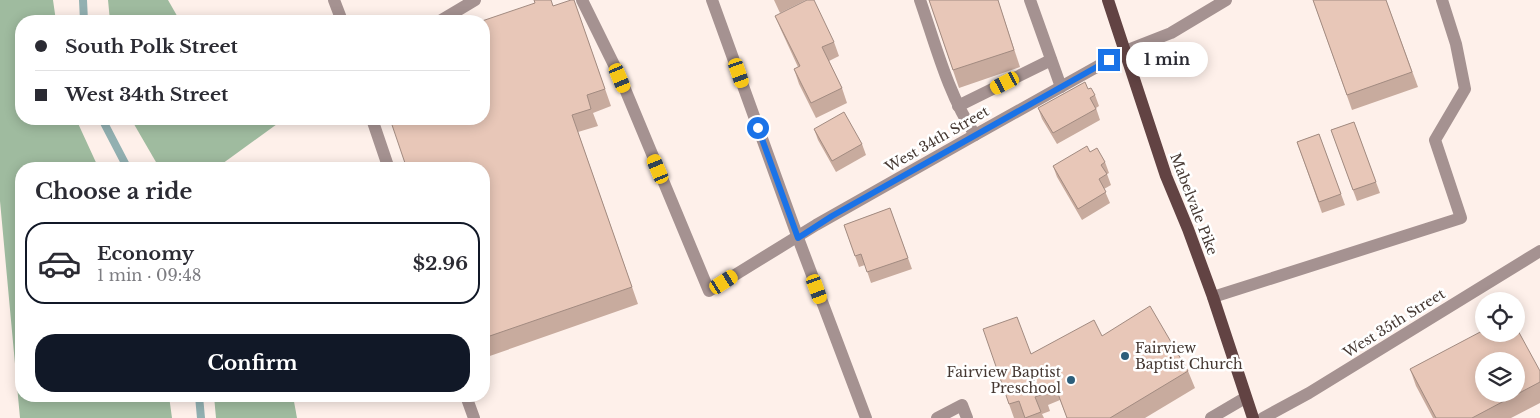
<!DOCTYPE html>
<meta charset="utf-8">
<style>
:root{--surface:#fff;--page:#f7f7f7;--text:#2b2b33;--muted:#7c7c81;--line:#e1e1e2;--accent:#111827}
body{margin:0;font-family:"Libre Baskerville",serif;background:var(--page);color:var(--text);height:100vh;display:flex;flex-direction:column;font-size:19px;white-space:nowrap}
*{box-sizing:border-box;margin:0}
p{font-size:16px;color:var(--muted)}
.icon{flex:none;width:28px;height:28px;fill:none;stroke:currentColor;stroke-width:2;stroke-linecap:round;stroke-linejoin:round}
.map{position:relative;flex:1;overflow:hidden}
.panel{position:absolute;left:15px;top:162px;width:475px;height:240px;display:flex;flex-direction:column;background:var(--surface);border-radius:20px;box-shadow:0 2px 12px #0003}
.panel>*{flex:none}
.hud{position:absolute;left:15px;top:15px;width:475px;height:110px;border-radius:20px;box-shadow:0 2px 12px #0003;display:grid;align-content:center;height:110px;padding:0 20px;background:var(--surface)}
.buttons{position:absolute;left:1475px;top:292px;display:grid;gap:10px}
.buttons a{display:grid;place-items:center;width:50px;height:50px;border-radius:50%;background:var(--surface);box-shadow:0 2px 12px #0003;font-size:25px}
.end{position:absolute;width:22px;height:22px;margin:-11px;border:6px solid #1a73e8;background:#fff;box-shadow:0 0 0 2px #fff}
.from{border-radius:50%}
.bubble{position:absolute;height:35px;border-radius:18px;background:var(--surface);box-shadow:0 2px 12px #0003;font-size:16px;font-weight:800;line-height:35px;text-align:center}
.car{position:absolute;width:15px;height:30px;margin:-15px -8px;border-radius:6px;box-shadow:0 0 4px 1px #0007;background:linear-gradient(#f5c518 24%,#345 0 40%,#f5c518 0 76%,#345 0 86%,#f5c518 0)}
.hud b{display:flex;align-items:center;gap:18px;height:48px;font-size:19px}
.hud b+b{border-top:1px solid var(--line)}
.hud i{width:12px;height:12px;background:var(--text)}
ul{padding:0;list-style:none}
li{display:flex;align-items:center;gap:15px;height:82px;margin:0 10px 8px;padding:0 10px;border:2px solid var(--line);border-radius:20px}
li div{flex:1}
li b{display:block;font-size:19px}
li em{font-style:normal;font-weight:800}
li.current{border-color:var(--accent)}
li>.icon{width:45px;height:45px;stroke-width:1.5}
h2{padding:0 20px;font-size:22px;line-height:60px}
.cta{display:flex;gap:10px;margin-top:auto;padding:10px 20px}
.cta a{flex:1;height:58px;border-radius:20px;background:var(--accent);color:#fff;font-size:20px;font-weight:800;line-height:58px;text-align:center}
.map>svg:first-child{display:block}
.forest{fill:#9fbb9f}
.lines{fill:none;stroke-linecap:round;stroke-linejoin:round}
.stream{stroke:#92b0b1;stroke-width:8}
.minor{stroke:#a59291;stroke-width:12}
.major{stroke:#624343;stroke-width:12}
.wall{fill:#c8ab9e}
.building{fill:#e8c7b8;stroke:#a28b81;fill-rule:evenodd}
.route{stroke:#1a73e8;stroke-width:6}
.poi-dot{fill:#2c5e7b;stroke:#fff;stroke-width:2}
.labels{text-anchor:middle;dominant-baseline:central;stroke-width:5;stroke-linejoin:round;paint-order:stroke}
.street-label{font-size:14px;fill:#453832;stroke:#fff}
.poi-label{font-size:14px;fill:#453832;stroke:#fff;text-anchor:start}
</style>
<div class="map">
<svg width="1540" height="418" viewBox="0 0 1540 418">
<rect width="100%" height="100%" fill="#fef0ea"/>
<!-- forest -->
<g class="forest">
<polygon points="0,0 53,0 56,21 21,21 21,119 76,119 99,169 21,169 21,396 169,396 172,418 20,418 0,201"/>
<polygon points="108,0 168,0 180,21 110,21"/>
<polygon points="131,119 284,119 215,169 160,169"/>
<polygon points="214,396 293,396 297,418 216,418"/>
</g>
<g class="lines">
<!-- stream -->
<g class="stream">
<polyline points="83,0 84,21"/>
<polyline points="102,119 128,169"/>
<polyline points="199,396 201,418"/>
</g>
<!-- minor -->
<g class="minor">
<polyline points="334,0 342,21"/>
<polyline points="582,0 620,77 709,291 816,225 975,135 1125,51 1171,33 1226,0"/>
<polyline points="712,0 798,238 866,418"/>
<path d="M 920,0 C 936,46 948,94 975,135"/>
<polyline points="1030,0 1061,87"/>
<polyline points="440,21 475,0"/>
<polyline points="958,106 1051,60"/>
<polyline points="372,119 389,169"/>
<polyline points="1213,297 1461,218 1435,140 1465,89 1456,44 1442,0"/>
<polyline points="466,396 474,418"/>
<polyline points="937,418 962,405 967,418"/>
<polyline points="1211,418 1245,398"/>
<polyline points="1263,418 1309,393 1540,251"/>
</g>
<!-- major -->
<polyline class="major" points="1108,0 1166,176 1188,229 1213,297 1253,418"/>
</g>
<!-- wall -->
<g class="wall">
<polygon points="574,0 611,106 593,113 598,126 578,132 638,304 484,358 484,169 535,3 553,6"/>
<polygon points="774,0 806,0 780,13"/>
<polygon points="929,0 998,0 1020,67 959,88"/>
<polygon points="1313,0 1386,0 1418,87 1352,110"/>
<polygon points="775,16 834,42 839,56 829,61 842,88 847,103 816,118 799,84 794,69 798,67 781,30"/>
<polygon points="1088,89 1095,95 1099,106 1096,108 1100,120 1057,144 1042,119 1038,108"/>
<polygon points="1354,122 1380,193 1357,201 1331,130"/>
<polygon points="814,129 862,144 866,155 836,172 818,140"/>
<polygon points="1319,134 1345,205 1322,213 1297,142"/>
<polygon points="1090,152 1105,162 1109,173 1107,174 1111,185 1104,189 1110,203 1082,220 1057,177 1053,166"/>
<polygon points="890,208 912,269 871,283 865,265 859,267 844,225"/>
<polygon points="1102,336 1188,371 1195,388 1145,418 1067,418 1060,400 1048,405 1050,411 1042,414 1044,418 1014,418 1009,404 1031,354"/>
<polygon points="1410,369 1540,371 1540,403 1511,418 1433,418 1416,386"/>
</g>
<!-- building -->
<g class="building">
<polygon points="534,0 551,0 553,6 571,0 574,0 605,89 587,95 591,109 572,115 632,287 484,338 484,169 407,169 390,119 484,119 484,21 482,21 535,3"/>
<polygon points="807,0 814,0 834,42 822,47 842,88 811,103 794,69 800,66 775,16"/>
<polygon points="929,0 998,0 1014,50 953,70"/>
<polygon points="1313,0 1386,0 1412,72 1347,95"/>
<polygon points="1085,82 1088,89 1091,88 1095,95 1090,98 1096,109 1053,133 1038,108"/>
<polygon points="844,112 862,144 832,161 814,129"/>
<polygon points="1354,122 1376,182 1353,190 1331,130"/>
<polygon points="1319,134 1341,194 1319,202 1297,142"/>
<polygon points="1087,146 1090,152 1097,148 1105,162 1101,165 1107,174 1099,179 1106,192 1078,209 1053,166"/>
<polygon points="890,208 908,258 867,272 861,254 855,256 844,225"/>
<polygon points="1150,306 1188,371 1110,418 1067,418 1054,383 1042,388 1043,394 1035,397 1041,412 1025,418 1019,401 1009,404 983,329 1017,317 1031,354 1094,320 1102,336"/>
<path d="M 1516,327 L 1540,371 L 1540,382 L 1472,418 L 1436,418 L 1410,369 L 1484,330 L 1484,334 L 1516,334 ZM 1484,361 L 1516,361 L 1516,394 L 1484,394 Z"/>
</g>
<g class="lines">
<!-- route -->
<polyline class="route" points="758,128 798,238 832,216 1109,60"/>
</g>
<!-- markers -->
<g class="poi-dot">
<circle cx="1125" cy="356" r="5"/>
<circle cx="1071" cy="380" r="5"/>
</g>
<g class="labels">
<!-- street labels -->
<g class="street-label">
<text transform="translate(937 139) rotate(-30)">West 34th Street</text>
<text transform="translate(1194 204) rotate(69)">Mabelvale Pike</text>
<text transform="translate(1394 323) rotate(-32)">West 35th Street</text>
</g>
<!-- poi labels -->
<g class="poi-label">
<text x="1135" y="348">Fairview<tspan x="1135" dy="16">Baptist Church</tspan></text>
<text x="1061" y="372" text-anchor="end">Fairview Baptist<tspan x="1061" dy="16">Preschool</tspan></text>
</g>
</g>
</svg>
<div class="buttons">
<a><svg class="icon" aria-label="locate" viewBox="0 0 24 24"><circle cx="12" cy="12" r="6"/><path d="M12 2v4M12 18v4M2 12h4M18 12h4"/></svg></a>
<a><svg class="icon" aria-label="layers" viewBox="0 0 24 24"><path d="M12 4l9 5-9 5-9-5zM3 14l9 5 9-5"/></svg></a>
</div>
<i class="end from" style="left:758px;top:128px"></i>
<i class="end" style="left:1109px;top:60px"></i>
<div class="bubble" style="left:1126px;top:42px;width:82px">1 min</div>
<i class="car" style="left:739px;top:73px;rotate:161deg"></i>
<i class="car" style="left:620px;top:78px;rotate:157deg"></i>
<i class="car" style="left:1005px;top:83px;rotate:243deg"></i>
<i class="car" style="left:658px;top:169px;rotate:337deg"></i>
<i class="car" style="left:724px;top:282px;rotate:57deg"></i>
<i class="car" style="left:817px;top:289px;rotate:160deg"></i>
<div class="hud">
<b><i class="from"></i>South Polk Street</b>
<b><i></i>West 34th Street</b>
</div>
<section class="panel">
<h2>Choose a ride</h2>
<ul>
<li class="current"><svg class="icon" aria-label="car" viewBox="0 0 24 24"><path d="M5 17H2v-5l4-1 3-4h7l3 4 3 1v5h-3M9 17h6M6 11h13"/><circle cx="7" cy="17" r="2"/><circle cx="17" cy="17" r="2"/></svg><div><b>Economy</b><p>1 min · 09:48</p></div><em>$2.96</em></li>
</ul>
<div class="cta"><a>Confirm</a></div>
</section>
</div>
